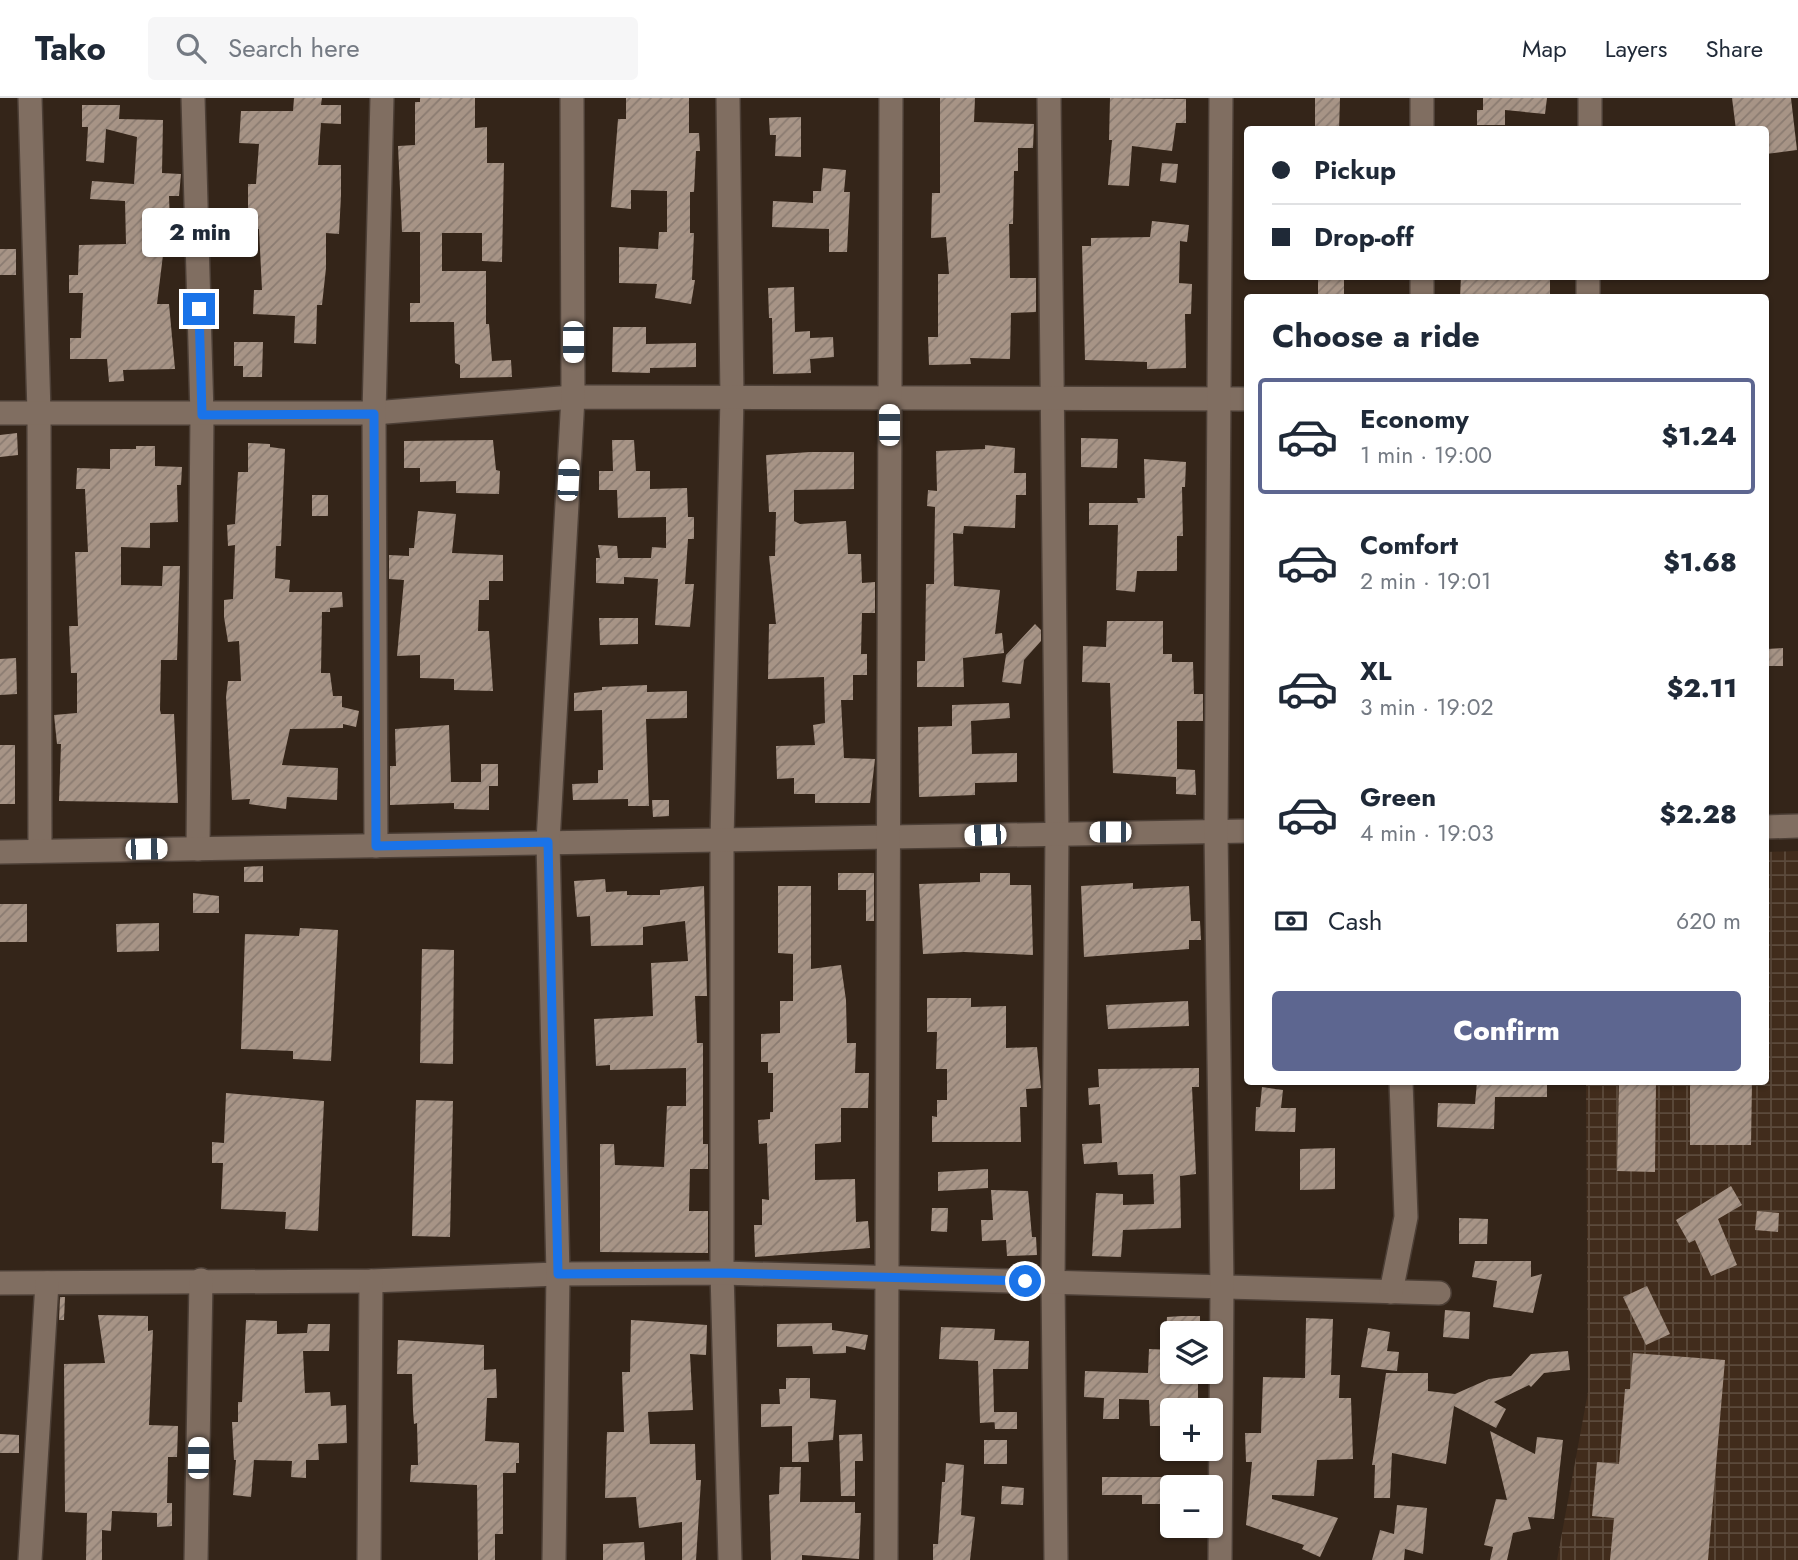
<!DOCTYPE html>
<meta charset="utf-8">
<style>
:root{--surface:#fff;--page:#f6f6f7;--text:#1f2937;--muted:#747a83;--line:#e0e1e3;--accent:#5d6690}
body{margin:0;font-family:Jost,sans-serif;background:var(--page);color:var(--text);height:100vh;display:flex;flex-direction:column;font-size:26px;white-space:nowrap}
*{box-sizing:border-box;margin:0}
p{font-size:23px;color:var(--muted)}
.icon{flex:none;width:38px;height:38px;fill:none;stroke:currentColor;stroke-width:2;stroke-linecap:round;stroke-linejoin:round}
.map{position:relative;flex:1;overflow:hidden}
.details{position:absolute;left:1244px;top:196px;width:525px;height:791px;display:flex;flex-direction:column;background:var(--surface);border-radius:7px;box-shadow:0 2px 5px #0004}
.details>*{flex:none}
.banner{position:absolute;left:1244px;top:28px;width:525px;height:154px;border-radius:7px;box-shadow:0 2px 5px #0004;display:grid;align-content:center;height:154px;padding:0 28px;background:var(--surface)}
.tools{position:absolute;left:1160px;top:1223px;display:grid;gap:14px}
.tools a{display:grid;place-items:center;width:63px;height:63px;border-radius:7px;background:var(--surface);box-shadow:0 2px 5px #0004;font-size:35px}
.end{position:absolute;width:32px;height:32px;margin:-16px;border:9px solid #1a73e8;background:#fff;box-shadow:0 0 0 4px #fff}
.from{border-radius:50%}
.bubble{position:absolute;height:49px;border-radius:7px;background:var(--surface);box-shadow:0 2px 5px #0004;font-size:23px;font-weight:800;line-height:49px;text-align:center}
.car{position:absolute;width:21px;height:42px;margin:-21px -10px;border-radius:9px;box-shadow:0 0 5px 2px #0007;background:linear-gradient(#fff 24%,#345 0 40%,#fff 0 76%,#345 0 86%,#fff 0)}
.banner b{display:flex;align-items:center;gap:24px;height:66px;font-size:26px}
.banner b+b{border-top:2px solid var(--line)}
.banner i{width:18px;height:18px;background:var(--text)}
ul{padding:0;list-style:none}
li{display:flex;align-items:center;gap:21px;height:116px;margin:0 14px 10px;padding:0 14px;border:4px solid transparent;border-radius:7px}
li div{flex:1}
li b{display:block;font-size:26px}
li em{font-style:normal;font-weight:800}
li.current{border-color:var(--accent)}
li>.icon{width:63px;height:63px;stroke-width:1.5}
h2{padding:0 28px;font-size:32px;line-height:84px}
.pay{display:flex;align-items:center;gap:18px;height:77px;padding:0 28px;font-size:26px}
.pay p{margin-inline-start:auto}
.button{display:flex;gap:14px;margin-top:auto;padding:14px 28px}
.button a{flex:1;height:80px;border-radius:7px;background:var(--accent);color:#fff;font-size:28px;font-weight:800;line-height:80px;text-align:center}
header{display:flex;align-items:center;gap:42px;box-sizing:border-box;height:98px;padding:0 35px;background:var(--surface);border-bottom:2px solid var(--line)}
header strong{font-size:33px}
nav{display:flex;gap:38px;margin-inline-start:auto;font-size:24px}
.search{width:490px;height:63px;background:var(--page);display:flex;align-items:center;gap:18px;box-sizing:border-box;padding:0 24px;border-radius:7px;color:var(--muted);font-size:26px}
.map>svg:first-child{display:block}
.industrial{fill:url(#industrial-grid)}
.building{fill:url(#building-hatch)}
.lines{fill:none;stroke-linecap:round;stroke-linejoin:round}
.street-casing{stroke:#4c3f36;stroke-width:26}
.street{stroke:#806e61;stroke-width:23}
.route{stroke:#1a73e8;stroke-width:9}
</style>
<header>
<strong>Tako</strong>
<div class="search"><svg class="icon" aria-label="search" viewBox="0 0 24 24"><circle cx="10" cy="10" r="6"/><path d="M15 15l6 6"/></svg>Search here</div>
<nav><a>Map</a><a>Layers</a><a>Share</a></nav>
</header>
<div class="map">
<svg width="1798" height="1462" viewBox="0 0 1798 1462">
<defs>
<pattern id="industrial-grid" width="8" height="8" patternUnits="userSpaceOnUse" patternTransform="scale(1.75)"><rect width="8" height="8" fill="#412c1c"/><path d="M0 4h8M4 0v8" fill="none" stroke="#5c4a3c"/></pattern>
<pattern id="building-hatch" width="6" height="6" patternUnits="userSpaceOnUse" patternTransform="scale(1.75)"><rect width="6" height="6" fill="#a79486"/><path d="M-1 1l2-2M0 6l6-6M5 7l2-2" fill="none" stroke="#8a7b71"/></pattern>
</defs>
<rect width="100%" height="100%" fill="#342519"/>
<!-- industrial -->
<polygon class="industrial" points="1798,753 1798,1462 1557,1462 1588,1294 1586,984 1766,984 1766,754"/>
<!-- building -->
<g class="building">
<polygon points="294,0 322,0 321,7 341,7 341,26 321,25 318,67 341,67 341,97 339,136 326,135 326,170 322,207 317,207 316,246 294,245 295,218 253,216 254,192 262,192 259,131 248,131 248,86 256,86 259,46 239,45 241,13 293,13"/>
<polygon points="420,0 475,0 475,30 487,29 487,65 504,65 502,164 482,163 482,135 442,135 442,173 486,173 486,226 489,226 492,263 511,262 512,279 460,280 460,267 455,265 454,224 410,224 410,205 420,205 420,134 402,134 398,48 415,47 415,4 420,4"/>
<polygon points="626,0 689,0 689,35 699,35 700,53 696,53 694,94 690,94 690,135 694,135 692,182 695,182 691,206 655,200 657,186 619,185 619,149 658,151 659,134 667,134 667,93 631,92 631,111 611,109 618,21 626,21"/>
<polygon points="940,0 975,0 974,24 1034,26 1033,50 1018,50 1018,73 1014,73 1013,126 1009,126 1010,180 1036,180 1036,214 1011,215 1010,261 970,260 971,266 929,267 928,239 938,239 938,176 949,176 946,139 931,140 932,95 940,95"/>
<polygon points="1110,0 1186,1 1186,25 1176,25 1172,53 1132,48 1129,88 1108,87 1112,42 1109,42"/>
<polygon points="1315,0 1340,0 1339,32 1315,32"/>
<polygon points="1483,0 1547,0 1545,16 1505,12 1505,27 1477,27 1477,12 1483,12"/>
<polygon points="1732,0 1791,0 1797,52 1766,56 1766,32 1736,32"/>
<polygon points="82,7 120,7 119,21 163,22 162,75 181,76 179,98 169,98 171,157 163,157 157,206 169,206 175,271 123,272 124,283 109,284 107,261 70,261 70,240 81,240 83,195 69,195 69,177 78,177 79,147 126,146 125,103 90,101 92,83 134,86 137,39 106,31 104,65 86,63 88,29 82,29"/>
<polygon points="801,19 801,59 775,58 776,37 770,37 769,20"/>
<polygon points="1162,65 1178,66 1176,85 1160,83"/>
<polygon points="823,70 846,72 844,94 850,94 847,154 829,154 829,131 772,129 773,103 813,105 813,93 821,93"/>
<polygon points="1152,123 1189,127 1187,144 1180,143 1179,185 1192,186 1191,216 1185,216 1186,270 1147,271 1147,264 1085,262 1082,148 1091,148 1091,140 1150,139"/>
<rect x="0" y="151" width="16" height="26"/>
<rect x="1318" y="178" width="26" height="22"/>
<polygon points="1461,178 1550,178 1550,200 1460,200"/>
<polygon points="794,189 795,234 810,233 810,240 833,239 834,259 810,261 811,275 773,276 772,220 769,220 768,190"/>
<polygon points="613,229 646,229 646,246 696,245 696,269 650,270 650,275 612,274"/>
<polygon points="234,244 263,244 262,279 243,279 243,268 234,268"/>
<polygon points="17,335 18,357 0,359 0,337"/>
<polygon points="1081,340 1118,341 1117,370 1081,369"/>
<polygon points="493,342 496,372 500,373 499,396 456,395 456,383 420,384 420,370 404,370 404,343"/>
<polygon points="612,342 634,342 636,373 650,373 650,391 687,390 688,419 694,419 694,441 688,441 685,486 694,486 690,529 655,527 658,481 624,479 624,486 596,485 596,460 600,460 598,447 617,448 618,460 651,460 652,449 666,450 666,419 618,420 617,392 599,392 599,373 613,373"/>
<polygon points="248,345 270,346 270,349 285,351 281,448 276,448 275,480 290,482 289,494 342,494 343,509 330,510 330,514 322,514 321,575 330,575 333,598 342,598 342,609 359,613 356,629 343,626 343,630 290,631 282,667 338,670 337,702 287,699 286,711 249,706 250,701 232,702 226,599 228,583 241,583 239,543 228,544 224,519 224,502 233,501 235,447 228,448 227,427 235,426 238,374 248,374"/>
<polygon points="985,347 1015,350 1014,375 1026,375 1026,397 1016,397 1015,430 964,428 963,436 953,435 954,488 1000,492 995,536 1002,535 1004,555 963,560 964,589 917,589 917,563 925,563 926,486 934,486 935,409 927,408 928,392 937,393 936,353 985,351"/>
<polygon points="136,348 155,348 155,368 182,369 181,387 177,387 178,424 150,425 150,450 121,449 121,487 162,488 163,468 180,468 177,562 161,562 160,612 161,616 174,616 178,705 59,703 61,646 57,646 54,617 77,615 77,575 71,575 69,528 78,528 75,454 88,454 85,391 76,391 77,370 110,371 110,351 136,351"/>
<polygon points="810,354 854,354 854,391 794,392 794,423 800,426 846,423 848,456 861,456 862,485 875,484 875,515 862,515 861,556 867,556 867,577 853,577 853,602 841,602 844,660 875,661 870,705 815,705 815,696 794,696 794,680 777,681 776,648 815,647 813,627 825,625 824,579 768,581 769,526 776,526 769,458 775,458 776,414 769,414 766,357"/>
<polygon points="1144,361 1186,364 1185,389 1182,389 1183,438 1177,438 1177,473 1137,473 1135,494 1116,492 1118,427 1089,427 1089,405 1138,405 1137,400 1145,400"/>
<rect x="312" y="397" width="16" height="21"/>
<polygon points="418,413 456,416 452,455 503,457 503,483 489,483 489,502 479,502 478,533 489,533 493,593 454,592 454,581 420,580 420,557 397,558 404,482 389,481 389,457 409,458 409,450 414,450"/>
<polygon points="599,520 638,520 638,546 600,547"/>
<polygon points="1107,523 1163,523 1163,556 1172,556 1172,564 1193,564 1194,596 1203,596 1203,623 1177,623 1177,671 1195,672 1196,697 1176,696 1176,679 1113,675 1110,585 1082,584 1083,548 1106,549"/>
<polygon points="1035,526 1041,532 1041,543 1024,562 1021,586 1002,584 1006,557"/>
<polygon points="1783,550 1783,568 1766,568 1766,551"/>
<polygon points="16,560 17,596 0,597 0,561"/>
<polygon points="647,587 647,594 687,593 687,620 646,621 649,708 628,708 628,701 573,702 572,686 598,685 598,672 603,672 602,612 574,613 574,595 602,592 602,589"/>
<polygon points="1009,605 1010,620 971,623 972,656 1017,655 1017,684 975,685 975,697 919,699 918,629 952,628 952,607"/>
<polygon points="449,627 451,684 481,684 481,666 498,666 498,688 489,688 489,712 454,711 454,705 390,707 390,668 396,668 395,631"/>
<rect x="0" y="647" width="15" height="59"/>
<polygon points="652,702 669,702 669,718 653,719"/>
<polygon points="263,768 263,784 244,784 244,769"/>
<polygon points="838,775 874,775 874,823 866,823 866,792 838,792"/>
<polygon points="980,775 1010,775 1010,787 1031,787 1033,857 964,854 923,856 919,786 980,784"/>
<polygon points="605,781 606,794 627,793 627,797 660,797 660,792 704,788 707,898 695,898 697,945 703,945 703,1046 708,1046 708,1071 690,1071 689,1113 708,1113 708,1155 600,1154 600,1046 614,1046 615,1067 664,1069 667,1008 686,1008 686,970 610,972 610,967 596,968 594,921 653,918 651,865 688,863 685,823 643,829 643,847 591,848 590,818 577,819 574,783"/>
<polygon points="1133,785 1133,791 1189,788 1191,823 1200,823 1201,842 1189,842 1189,851 1084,859 1081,788"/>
<polygon points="778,788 811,788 811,871 841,867 846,902 847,945 856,945 855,975 869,975 868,1010 841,1010 841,1044 815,1046 815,1082 855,1081 856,1124 868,1123 870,1150 755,1159 754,1127 762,1127 762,1101 769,1102 767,1045 759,1046 758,1022 770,1021 770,1014 773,1014 773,975 768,975 768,964 761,964 761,936 780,935 780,903 793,903 793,856 778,855"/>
<polygon points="193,795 219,798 219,815 193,815"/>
<rect x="0" y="806" width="27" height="38"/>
<polygon points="159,825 159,853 117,854 116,826"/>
<polygon points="300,830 338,832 331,963 293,961 293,953 241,951 245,836 299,838"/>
<polygon points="422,851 454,852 453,966 420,965"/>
<polygon points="927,900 971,900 971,909 1006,908 1006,950 1037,949 1041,990 1026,991 1027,1009 1020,1009 1021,1044 932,1044 932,1018 937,1019 937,1002 947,1002 947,971 936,971 937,934 927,934"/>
<polygon points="1188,903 1189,928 1108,931 1106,907"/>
<polygon points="1199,970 1199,989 1192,989 1196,1076 1180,1078 1181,1130 1123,1132 1121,1159 1092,1158 1096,1095 1123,1096 1123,1107 1154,1106 1153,1076 1118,1077 1117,1064 1084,1066 1082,1046 1102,1045 1100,1006 1089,1007 1088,990 1099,989 1098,971"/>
<polygon points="1477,984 1547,984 1547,999 1495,999 1494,1031 1437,1029 1438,1005 1475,1006"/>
<polygon points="1619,984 1656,984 1655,1074 1617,1073"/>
<polygon points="1690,984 1752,984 1751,1047 1690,1047"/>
<polygon points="1262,989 1283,992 1281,1010 1296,1010 1295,1034 1255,1033 1256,1009 1260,1009"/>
<polygon points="226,995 324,1003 318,1133 285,1131 286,1114 221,1111 223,1065 212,1065 212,1044 224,1045"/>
<polygon points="416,1002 453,1003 450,1139 412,1138"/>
<polygon points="1335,1050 1335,1091 1300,1092 1300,1051"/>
<polygon points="988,1071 988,1090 938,1093 938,1074"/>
<polygon points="1731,1088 1742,1107 1718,1121 1737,1167 1711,1178 1695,1142 1689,1145 1676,1122"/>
<polygon points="991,1092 1028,1093 1032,1139 1036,1139 1037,1157 1007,1158 1006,1142 982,1143 981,1122 993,1122"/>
<polygon points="932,1110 948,1110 947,1134 931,1133"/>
<polygon points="1757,1113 1779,1115 1778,1134 1755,1132"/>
<polygon points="1459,1120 1488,1121 1487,1146 1459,1146"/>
<polygon points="1475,1163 1531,1163 1531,1179 1542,1176 1533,1215 1493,1209 1497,1183 1472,1179"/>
<polygon points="1647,1188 1670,1236 1646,1247 1623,1199"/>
<polygon points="60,1199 65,1199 64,1222 59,1222"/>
<polygon points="1445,1212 1470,1214 1469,1241 1443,1239"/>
<polygon points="98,1217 148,1218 148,1233 153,1232 149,1327 178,1328 177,1359 168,1359 167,1405 172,1405 172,1428 157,1429 157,1415 112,1413 111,1433 102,1432 102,1462 86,1462 87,1415 65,1414 64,1266 105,1265"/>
<polygon points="1182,1218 1200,1218 1200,1236 1166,1236 1167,1219"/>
<polygon points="1306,1220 1333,1221 1331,1277 1340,1277 1339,1300 1351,1300 1353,1361 1317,1362 1314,1398 1272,1397 1272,1401 1338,1420 1320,1459 1302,1451 1304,1447 1246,1427 1252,1364 1246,1364 1245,1335 1261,1335 1263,1279 1305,1280"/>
<polygon points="246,1222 277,1223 277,1236 307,1235 308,1226 330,1226 329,1253 303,1253 305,1295 330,1294 331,1308 346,1307 347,1345 318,1346 319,1362 306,1362 306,1380 291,1379 292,1363 254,1362 251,1399 233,1397 236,1362 234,1362 232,1324 238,1324 238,1304 242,1304"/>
<polygon points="631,1222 707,1227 706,1257 690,1256 693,1312 648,1314 650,1346 695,1346 696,1382 701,1382 696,1462 682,1462 682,1424 639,1430 636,1399 605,1400 607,1334 624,1334 622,1274 630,1274"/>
<polygon points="832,1225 832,1232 868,1237 865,1252 846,1248 846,1255 813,1256 812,1248 777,1249 777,1226"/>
<polygon points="941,1229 995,1231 994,1242 1029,1243 1028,1271 993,1271 994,1314 1017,1314 1017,1331 995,1331 994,1317 995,1324 980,1325 978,1263 939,1261"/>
<polygon points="1368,1230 1390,1234 1387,1253 1399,1254 1397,1273 1361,1269"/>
<polygon points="398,1242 484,1247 484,1272 496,1271 497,1300 487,1300 485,1343 519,1345 519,1365 516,1365 516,1375 503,1375 503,1436 495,1436 495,1462 478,1462 477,1387 410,1384 411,1367 418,1367 417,1325 414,1326 413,1312 412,1276 397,1276"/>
<polygon points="1149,1251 1172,1252 1172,1275 1198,1275 1198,1312 1172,1312 1172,1328 1150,1328 1149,1302 1119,1301 1119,1321 1103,1321 1104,1300 1084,1299 1085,1273 1148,1275"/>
<polygon points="1568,1253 1570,1272 1544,1275 1531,1289 1529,1287 1494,1304 1506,1311 1496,1330 1454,1308 1446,1366 1392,1355 1390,1400 1374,1400 1375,1367 1372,1367 1386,1275 1428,1275 1428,1293 1455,1296 1489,1281 1511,1278 1531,1256"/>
<polygon points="1633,1255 1725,1262 1708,1462 1610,1462 1614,1420 1592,1418 1597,1364 1619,1366 1625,1291 1630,1291"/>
<polygon points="786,1280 810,1280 810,1300 836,1302 833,1342 808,1344 809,1364 792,1364 792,1328 761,1329 761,1306 780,1306 779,1291 786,1291"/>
<polygon points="1490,1333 1535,1356 1537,1339 1563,1342 1554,1421 1528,1419 1531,1431 1513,1435 1507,1462 1490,1462 1493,1449 1484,1447 1496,1401 1507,1402"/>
<polygon points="0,1336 19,1337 19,1355 0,1355"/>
<polygon points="862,1336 863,1363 855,1363 855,1398 841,1398 839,1337"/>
<rect x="984" y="1342" width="23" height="24"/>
<polygon points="946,1365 964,1367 961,1417 975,1419 970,1462 933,1462 933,1446 938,1446 942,1384 945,1384"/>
<polygon points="780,1369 801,1369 800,1404 855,1404 855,1415 861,1415 859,1461 802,1457 802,1462 771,1462 769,1397 779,1396"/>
<polygon points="1102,1379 1171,1379 1171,1406 1142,1406 1142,1397 1102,1397"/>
<polygon points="1002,1388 1024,1390 1023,1407 1001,1406"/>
<polygon points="1397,1407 1427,1410 1423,1456 1405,1451 1404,1462 1372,1462 1380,1432 1394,1436"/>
<polygon points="644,1444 645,1462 603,1462 603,1446"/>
</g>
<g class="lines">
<!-- street casing -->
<g class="street-casing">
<g id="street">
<polyline points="30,0 39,315 40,753"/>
<polyline points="193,0 202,317 198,751"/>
<polyline points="728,0 732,299 722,742 722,1175 730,1462"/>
<polyline points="1049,0 1057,734 1053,1184 1056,1462"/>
<polyline points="1422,32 1422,0"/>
<polyline points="1590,32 1590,0"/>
<polyline points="1422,200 1422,178"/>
<polyline points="1588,200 1588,178"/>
<polyline points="0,315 374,315 573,299 1248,301"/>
<polyline points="1766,729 1798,728"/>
<polyline points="376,748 374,315 382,0"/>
<polyline points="0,754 1248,733"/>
<polyline points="0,1185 371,1183 558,1176 722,1175 1439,1195"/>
<polyline points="1391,1194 1406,1119 1401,984"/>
<polyline points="30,1462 47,1185"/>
<polyline points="196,1462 201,1182"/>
<polyline points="369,1462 371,1183"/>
<polyline points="554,1462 558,1176 548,744 573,299 572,0"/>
<polyline points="886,1462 891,0"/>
<polyline points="1220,1462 1222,1189 1216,733 1221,0"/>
</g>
</g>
<!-- street -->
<use href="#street" class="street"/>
</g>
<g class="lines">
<!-- route -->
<polyline class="route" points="199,211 202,317 374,316 376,748 548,744 558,1176 722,1175 1025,1183"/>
</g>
</svg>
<div class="tools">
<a><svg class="icon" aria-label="layers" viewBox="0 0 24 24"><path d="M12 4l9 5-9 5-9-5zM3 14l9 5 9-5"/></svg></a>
<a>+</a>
<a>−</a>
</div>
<i class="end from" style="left:1025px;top:1183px"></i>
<i class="end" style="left:199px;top:211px"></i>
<div class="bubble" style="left:142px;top:110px;width:116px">2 min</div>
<i class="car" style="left:573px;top:244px;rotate:180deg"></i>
<i class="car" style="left:889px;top:327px;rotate:0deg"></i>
<i class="car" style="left:568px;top:382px;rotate:3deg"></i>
<i class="car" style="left:1110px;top:734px;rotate:270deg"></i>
<i class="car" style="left:985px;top:737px;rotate:268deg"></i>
<i class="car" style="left:146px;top:751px;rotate:89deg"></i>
<i class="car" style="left:198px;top:1360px;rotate:1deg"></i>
<div class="banner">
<b><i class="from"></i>Pickup</b>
<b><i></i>Drop-off</b>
</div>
<section class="details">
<h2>Choose a ride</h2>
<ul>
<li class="current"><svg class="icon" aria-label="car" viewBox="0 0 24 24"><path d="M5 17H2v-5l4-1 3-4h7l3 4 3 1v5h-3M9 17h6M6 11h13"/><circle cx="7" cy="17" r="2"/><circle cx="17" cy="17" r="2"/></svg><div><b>Economy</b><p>1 min · 19:00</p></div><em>$1.24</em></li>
<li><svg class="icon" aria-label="car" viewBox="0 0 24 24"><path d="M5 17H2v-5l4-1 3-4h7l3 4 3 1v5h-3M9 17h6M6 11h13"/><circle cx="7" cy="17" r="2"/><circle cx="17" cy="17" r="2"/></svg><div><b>Comfort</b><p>2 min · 19:01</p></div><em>$1.68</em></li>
<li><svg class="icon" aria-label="car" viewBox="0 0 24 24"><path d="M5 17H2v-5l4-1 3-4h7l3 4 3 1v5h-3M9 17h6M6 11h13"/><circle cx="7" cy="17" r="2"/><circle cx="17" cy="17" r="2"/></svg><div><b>XL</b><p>3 min · 19:02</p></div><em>$2.11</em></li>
<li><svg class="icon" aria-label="car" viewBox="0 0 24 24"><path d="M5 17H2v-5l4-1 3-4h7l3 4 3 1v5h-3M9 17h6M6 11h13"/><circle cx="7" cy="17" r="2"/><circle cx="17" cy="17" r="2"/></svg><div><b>Green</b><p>4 min · 19:03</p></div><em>$2.28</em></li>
</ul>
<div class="pay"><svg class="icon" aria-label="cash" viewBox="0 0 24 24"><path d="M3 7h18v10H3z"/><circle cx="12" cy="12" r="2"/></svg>Cash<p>620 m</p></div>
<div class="button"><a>Confirm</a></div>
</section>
</div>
